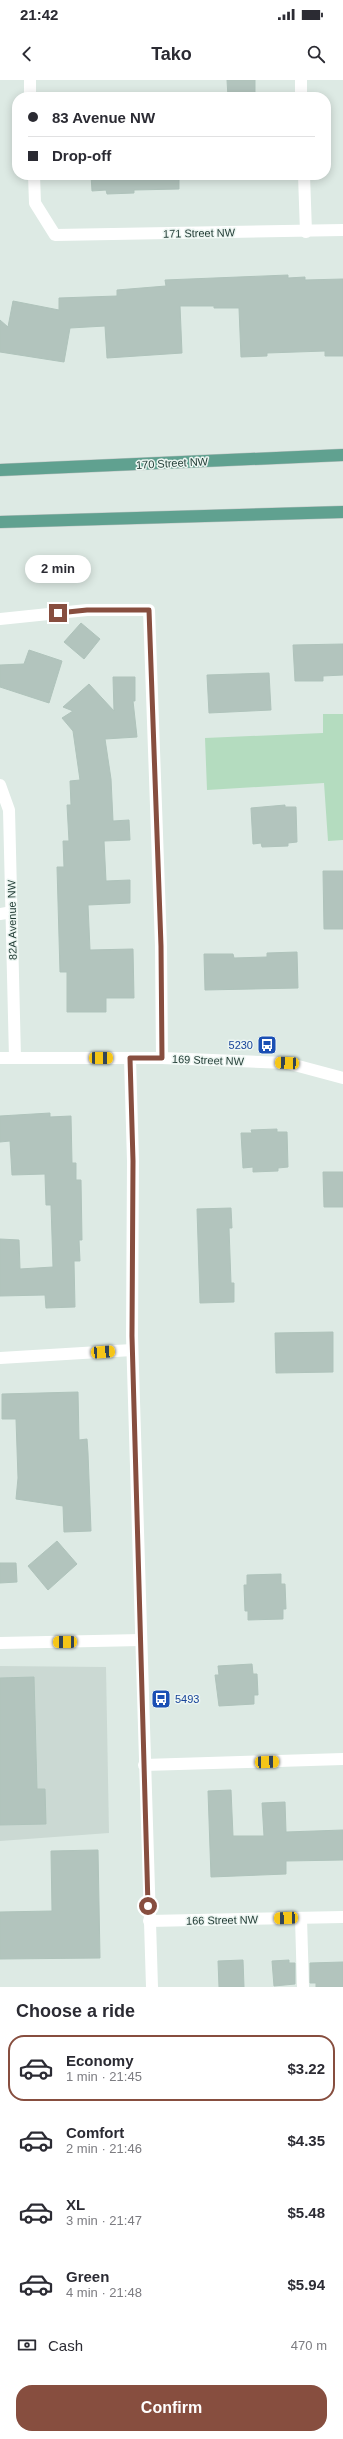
<!DOCTYPE html>
<meta charset="utf-8">
<style>
:root{--surface:#fff;--page:#f2f2f3;--text:#2b2b33;--muted:#7c7c81;--line:#e1e1e2;--accent:#874e3f}
body{margin:0;font-family:Arial,sans-serif;background:var(--page);color:var(--text);height:100vh;display:flex;flex-direction:column;font-size:15px;white-space:nowrap}
*{box-sizing:border-box;margin:0}
p{font-size:13px;color:var(--muted)}
.icon{flex:none;width:22px;height:22px;fill:none;stroke:currentColor;stroke-width:2;stroke-linecap:round;stroke-linejoin:round}
.map{position:relative;height:1907px;overflow:hidden}
.panel{display:flex;flex-direction:column;background:var(--surface);flex:1}
.panel>*{flex:none}
.guide{position:absolute;left:12px;top:12px;width:319px;height:88px;border-radius:16px;box-shadow:0 2px 10px #0003;display:grid;align-content:center;height:88px;padding:0 16px;background:var(--surface)}
.end{position:absolute;width:18px;height:18px;margin:-9px;border:5px solid #874e3f;background:#fff;box-shadow:0 0 0 2px #fff}
.from{border-radius:50%}
.bubble{position:absolute;height:28px;border-radius:14px;background:var(--surface);box-shadow:0 2px 10px #0003;font-size:13px;font-weight:700;line-height:28px;text-align:center}
.car{position:absolute;width:12px;height:24px;margin:-12px -6px;border-radius:5px;box-shadow:0 0 3px 1px #0007;background:linear-gradient(#f5c518 24%,#345 0 40%,#f5c518 0 76%,#345 0 86%,#f5c518 0)}
.guide b{display:flex;align-items:center;gap:14px;height:38px;font-size:15px}
.guide b+b{border-top:1px solid var(--line)}
.guide i{width:10px;height:10px;background:var(--text)}
ul{padding:0;list-style:none}
li{display:flex;align-items:center;gap:12px;height:66px;margin:0 8px 6px;padding:0 8px;border:2px solid transparent;border-radius:16px}
li div{flex:1}
li b{display:block;font-size:15px}
li em{font-style:normal;font-weight:700}
li.active{border-color:var(--accent)}
li>.icon{width:36px;height:36px;stroke-width:1.5}
h2{padding:0 16px;font-size:18px;line-height:48px}
.pay{display:flex;align-items:center;gap:10px;height:44px;padding:0 16px;font-size:15px}
.pay p{margin-inline-start:auto}
.cta{display:flex;gap:8px;margin-top:auto;padding:8px 16px}
.cta a{flex:1;height:46px;border-radius:16px;background:var(--accent);color:#fff;font-size:16px;font-weight:700;line-height:46px;text-align:center}
.status{display:flex;justify-content:space-between;align-items:center;height:28px;padding:0 20px;background:var(--surface);direction:ltr}
.status svg{height:11px;fill:currentColor}
header{display:flex;justify-content:space-between;align-items:center;height:52px;padding:0 16px;background:var(--surface);font-size:18px;font-weight:700}
.map>svg:first-child{display:block}
.built{fill:#cbd9d3}
.green{fill:#b4dcbf}
.building{fill:#b2c4bd;stroke:#afc3bb}
.lines{fill:none;stroke-linecap:round;stroke-linejoin:round}
.primary-casing{stroke:#bcc4c2;stroke-width:13}
.service{stroke:#fff;stroke-width:12}
.minor{stroke:#fff;stroke-width:12}
.tertiary{stroke:#fff;stroke-width:12}
.primary{stroke:#60a190;stroke-width:12}
.route{stroke:#874e3f;stroke-width:5}
.labels{text-anchor:middle;dominant-baseline:central;stroke-width:3;stroke-linejoin:round;paint-order:stroke}
.street-label{font-size:11px;fill:#1e3932;stroke:#edf6f2}
.transit-label{font-size:11px;fill:#164399;stroke:#edf6f2;text-anchor:end}
</style>
<div class="status"><b>21:42</b><svg viewBox="0 0 49 12"><path d="M0 12V9h3v3zM5 12V6h3v6zM10 12V3h3v9zM15 12V0h3v12zM26 1h20v11H26zM47 4h2v5h-2z"/></svg></div>
<header><svg class="icon" aria-label="back" viewBox="0 0 24 24"><path d="M15 5l-7 7 7 7"/></svg>Tako<svg class="icon" aria-label="search" viewBox="0 0 24 24"><circle cx="10" cy="10" r="6"/><path d="M15 15l6 6"/></svg></header>
<div class="map">
<svg width="343" height="1907" viewBox="0 0 343 1907">
<rect width="100%" height="100%" fill="#ddeae4"/>
<!-- built -->
<polygon class="built" points="0,1586 106,1587 109,1753 0,1761"/>
<!-- green -->
<polygon class="green" points="323,634 343,634 343,760 328,761 324,703 207,710 205,658 323,653"/>
<!-- building -->
<g class="building">
<polygon points="227,0 255,0 255,17 228,17"/>
<polygon points="91,95 179,95 179,109 134,110 134,113 107,114 106,110 92,111"/>
<polygon points="288,195 288,198 305,197 305,200 343,199 343,276 325,276 325,271 267,273 267,276 241,277 239,228 214,228 214,226 180,226 182,273 107,278 105,246 70,248 64,282 0,272 0,240 8,247 13,221 59,230 59,218 117,216 117,210 166,206 165,200"/>
<polygon points="81,543 100,559 84,579 64,562"/>
<polygon points="343,564 343,595 323,596 323,601 295,601 293,565"/>
<polygon points="29,570 62,581 49,623 0,607 0,585 24,584"/>
<polygon points="269,593 271,630 209,633 207,595"/>
<polygon points="113,597 135,597 135,621 133,621 137,657 105,659 111,699 113,741 129,740 130,760 104,761 106,801 130,800 130,823 88,825 90,870 133,869 134,918 106,918 106,932 67,932 67,892 60,892 57,787 64,787 63,761 69,761 67,725 71,725 70,701 80,700 73,651 62,638 73,631 63,627 89,604 114,631"/>
<polygon points="285,725 285,727 296,727 297,762 288,763 288,766 262,767 261,763 253,764 251,728"/>
<polygon points="323,791 343,791 343,849 324,849"/>
<polygon points="297,872 298,908 205,910 204,874 233,874 234,878 267,877 267,873"/>
<polygon points="50,1033 50,1037 71,1036 72,1083 76,1083 76,1100 81,1100 82,1160 79,1160 80,1181 74,1181 75,1227 46,1228 45,1215 0,1216 0,1159 19,1160 20,1189 53,1187 51,1125 46,1125 45,1094 12,1095 10,1061 0,1062 0,1036"/>
<polygon points="277,1049 277,1052 287,1052 288,1087 278,1088 278,1091 253,1092 253,1087 243,1088 241,1053 252,1053 251,1050"/>
<polygon points="323,1092 343,1092 343,1127 324,1127"/>
<polygon points="231,1128 232,1148 229,1148 231,1203 234,1203 234,1222 200,1223 197,1129"/>
<polygon points="333,1252 333,1292 276,1293 275,1253"/>
<polygon points="78,1312 79,1360 87,1359 88,1373 91,1451 64,1452 63,1426 16,1419 18,1398 16,1339 2,1339 2,1314"/>
<polygon points="57,1461 77,1484 48,1510 28,1486"/>
<polygon points="0,1483 16,1483 17,1502 0,1503"/>
<polygon points="281,1494 281,1504 285,1504 286,1529 283,1529 283,1539 248,1540 248,1531 245,1531 244,1505 247,1505 247,1495"/>
<polygon points="252,1584 253,1594 257,1594 258,1615 254,1615 254,1624 219,1626 215,1595 219,1595 218,1586"/>
<polygon points="34,1597 37,1709 45,1709 46,1744 0,1745 0,1598"/>
<polygon points="231,1710 233,1756 264,1756 262,1723 285,1722 286,1752 343,1750 343,1780 286,1781 286,1794 211,1797 208,1711"/>
<polygon points="98,1770 100,1878 0,1879 0,1832 52,1831 51,1771"/>
<polygon points="243,1880 244,1907 219,1907 218,1881"/>
<polygon points="289,1880 289,1883 295,1883 295,1904 274,1906 272,1881"/>
<polygon points="343,1882 343,1907 316,1907 316,1903 310,1903 310,1883"/>
</g>
<g class="lines">
<!-- primary casing -->
<g class="primary-casing">
<g id="primary">
<polyline points="0,390 343,375"/>
<polyline points="0,442 343,432"/>
</g>
</g>
<!-- service -->
<g class="service">
<polyline points="0,539 87,530 149,530 161,866 162,978"/>
<polyline points="0,834 12,832"/>
<polyline points="144,1685 343,1679"/>
<polyline points="301,1838 303,1907"/>
</g>
<!-- minor -->
<g class="minor">
<polyline points="30,0 30,17"/>
<polyline points="301,0 301,17"/>
<polyline points="34,95 35,123 55,155 343,150"/>
<polyline points="304,95 306,152"/>
<polyline points="0,705 9,730 15,978"/>
<polyline points="0,1278 132,1270"/>
<polyline points="149,1841 343,1837"/>
</g>
<!-- tertiary -->
<g class="tertiary">
<polyline points="0,978 162,978 287,983 343,998"/>
<polyline points="130,978 133,1081 132,1256 152,1907"/>
<polyline points="0,1563 141,1560"/>
</g>
<!-- primary -->
<use href="#primary" class="primary"/>
</g>
<g class="lines">
<!-- route -->
<polyline class="route" points="58,533 87,530 149,530 161,866 162,978 130,978 133,1081 132,1256 148,1826"/>
</g>
<!-- icons -->
<defs>
<g id="bus-square" transform="scale(1)"><rect x="-9" y="-9" width="18" height="18" rx="4" fill="#1a4fb4" stroke="#edf6f2"/><path d="M-5-6H5V4H4V6H2V4H-2V6H-4V4H-5ZM-3.5-4V0h7V-4ZM-3.5 1.2v1.5H-2V1.2ZM2 1.2v1.5H3.5V1.2Z" fill="#fff"/></g>
</defs>
<g fill-rule="evenodd">
<use href="#bus-square" x="267" y="965"/>
<use href="#bus-square" x="161" y="1619"/>
</g>
<g class="labels">
<!-- street labels -->
<g class="street-label">
<text transform="translate(199 153) rotate(-1)">171 Street NW</text>
<text transform="translate(172 383) rotate(-3)">170 Street NW</text>
<text transform="translate(12 840) rotate(-91)">82A Avenue NW</text>
<text transform="translate(208 980) rotate(2)">169 Street NW</text>
<text transform="translate(222 1840) rotate(-1)">166 Street NW</text>
</g>
<!-- transit labels -->
<g class="transit-label">
<text x="253" y="965">5230</text>
<text x="175" y="1619" text-anchor="start">5493</text>
</g>
</g>
</svg>
<i class="end from" style="left:148px;top:1826px"></i>
<i class="end" style="left:58px;top:533px"></i>
<div class="bubble" style="left:25px;top:475px;width:66px">2 min</div>
<i class="car" style="left:101px;top:978px;rotate:90deg"></i>
<i class="car" style="left:287px;top:983px;rotate:273deg"></i>
<i class="car" style="left:103px;top:1272px;rotate:86deg"></i>
<i class="car" style="left:65px;top:1562px;rotate:269deg"></i>
<i class="car" style="left:267px;top:1682px;rotate:88deg"></i>
<i class="car" style="left:286px;top:1838px;rotate:268deg"></i>
<div class="guide">
<b><i class="from"></i>83 Avenue NW</b>
<b><i></i>Drop-off</b>
</div>
</div>
<section class="panel">
<h2>Choose a ride</h2>
<ul>
<li class="active"><svg class="icon" aria-label="car" viewBox="0 0 24 24"><path d="M5 17H2v-5l4-1 3-4h7l3 4 3 1v5h-3M9 17h6M6 11h13"/><circle cx="7" cy="17" r="2"/><circle cx="17" cy="17" r="2"/></svg><div><b>Economy</b><p>1 min · 21:45</p></div><em>$3.22</em></li>
<li><svg class="icon" aria-label="car" viewBox="0 0 24 24"><path d="M5 17H2v-5l4-1 3-4h7l3 4 3 1v5h-3M9 17h6M6 11h13"/><circle cx="7" cy="17" r="2"/><circle cx="17" cy="17" r="2"/></svg><div><b>Comfort</b><p>2 min · 21:46</p></div><em>$4.35</em></li>
<li><svg class="icon" aria-label="car" viewBox="0 0 24 24"><path d="M5 17H2v-5l4-1 3-4h7l3 4 3 1v5h-3M9 17h6M6 11h13"/><circle cx="7" cy="17" r="2"/><circle cx="17" cy="17" r="2"/></svg><div><b>XL</b><p>3 min · 21:47</p></div><em>$5.48</em></li>
<li><svg class="icon" aria-label="car" viewBox="0 0 24 24"><path d="M5 17H2v-5l4-1 3-4h7l3 4 3 1v5h-3M9 17h6M6 11h13"/><circle cx="7" cy="17" r="2"/><circle cx="17" cy="17" r="2"/></svg><div><b>Green</b><p>4 min · 21:48</p></div><em>$5.94</em></li>
</ul>
<div class="pay"><svg class="icon" aria-label="cash" viewBox="0 0 24 24"><path d="M3 7h18v10H3z"/><circle cx="12" cy="12" r="2"/></svg>Cash<p>470 m</p></div>
<div class="cta"><a>Confirm</a></div>
</section>
